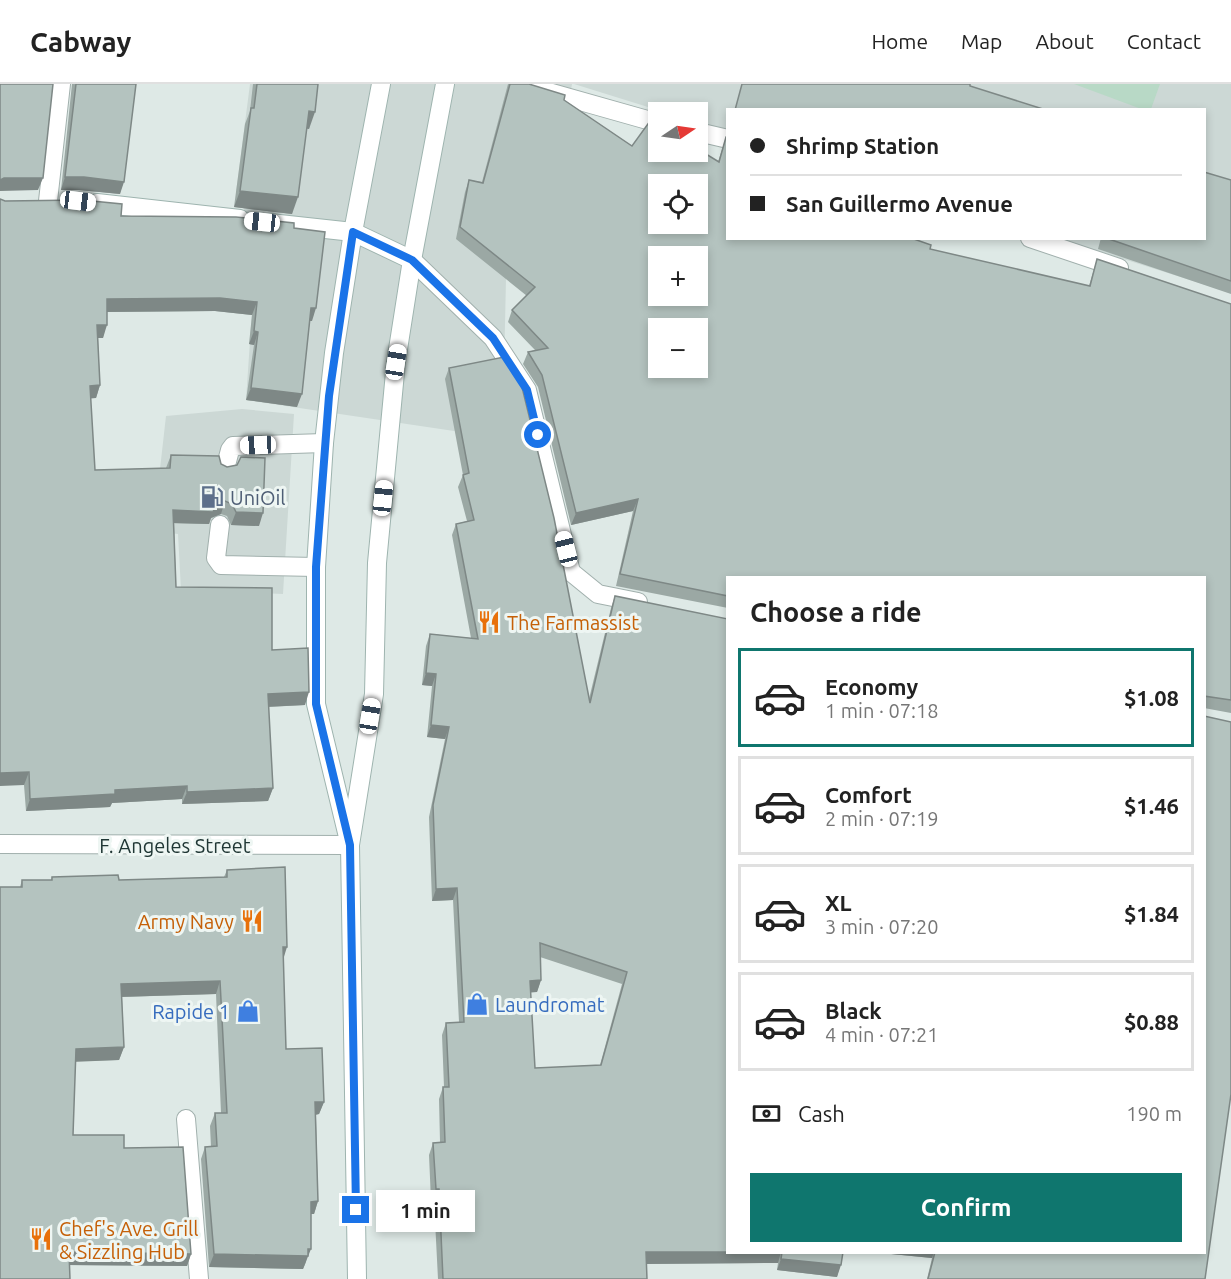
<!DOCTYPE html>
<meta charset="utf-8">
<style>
:root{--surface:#fff;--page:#f6f6f6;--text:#222;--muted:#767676;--line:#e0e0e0;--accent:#0f766e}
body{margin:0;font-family:Ubuntu,sans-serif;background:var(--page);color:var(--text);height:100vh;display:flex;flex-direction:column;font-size:22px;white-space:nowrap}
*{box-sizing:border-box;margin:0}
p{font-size:20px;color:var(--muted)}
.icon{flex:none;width:33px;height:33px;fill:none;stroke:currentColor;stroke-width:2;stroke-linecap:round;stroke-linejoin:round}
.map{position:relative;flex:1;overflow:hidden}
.sheet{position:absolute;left:726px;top:492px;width:480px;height:678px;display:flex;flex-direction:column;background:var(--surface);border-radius:0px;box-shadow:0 3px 9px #0003}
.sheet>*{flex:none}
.hud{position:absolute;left:726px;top:24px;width:480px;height:132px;border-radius:0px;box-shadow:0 3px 9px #0003;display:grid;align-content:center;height:132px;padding:0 24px;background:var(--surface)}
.needle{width:39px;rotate:77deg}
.fabs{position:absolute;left:648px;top:18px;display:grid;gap:12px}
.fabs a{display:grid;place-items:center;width:60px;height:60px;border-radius:0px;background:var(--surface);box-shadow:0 3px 9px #0003;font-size:30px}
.end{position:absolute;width:27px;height:27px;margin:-14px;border:8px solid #1a73e8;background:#fff;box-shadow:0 0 0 3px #fff}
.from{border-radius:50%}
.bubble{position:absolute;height:42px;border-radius:0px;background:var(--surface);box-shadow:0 3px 9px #0003;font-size:20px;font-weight:700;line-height:42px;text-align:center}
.car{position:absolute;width:18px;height:36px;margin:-18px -9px;border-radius:8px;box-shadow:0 0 4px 2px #0007;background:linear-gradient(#fff 24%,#345 0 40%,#fff 0 76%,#345 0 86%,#fff 0)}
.hud b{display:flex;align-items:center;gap:21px;height:57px;font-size:22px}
.hud b+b{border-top:2px solid var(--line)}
.hud i{width:15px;height:15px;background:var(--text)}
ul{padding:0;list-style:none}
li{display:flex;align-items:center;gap:18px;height:99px;margin:0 12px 9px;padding:0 12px;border:3px solid var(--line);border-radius:0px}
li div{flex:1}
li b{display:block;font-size:22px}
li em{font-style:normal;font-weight:700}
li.active{border-color:var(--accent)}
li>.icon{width:54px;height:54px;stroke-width:1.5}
h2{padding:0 24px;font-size:27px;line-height:72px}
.pay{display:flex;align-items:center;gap:15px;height:66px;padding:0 24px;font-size:22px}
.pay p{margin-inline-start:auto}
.cta{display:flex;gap:12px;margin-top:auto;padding:12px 24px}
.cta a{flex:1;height:69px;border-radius:0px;background:var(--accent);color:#fff;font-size:24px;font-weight:700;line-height:69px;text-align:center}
header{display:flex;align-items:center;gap:36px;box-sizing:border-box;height:84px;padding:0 30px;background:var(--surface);border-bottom:2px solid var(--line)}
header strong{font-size:28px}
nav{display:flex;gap:33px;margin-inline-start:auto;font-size:21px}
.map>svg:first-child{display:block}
.built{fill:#ccd8d5}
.green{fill:#b8d9c6}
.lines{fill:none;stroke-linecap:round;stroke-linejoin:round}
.lane-casing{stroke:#a1b0ad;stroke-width:20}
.street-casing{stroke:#a1b0ad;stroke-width:20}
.secondary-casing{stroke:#9eb4af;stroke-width:20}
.lane{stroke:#fff;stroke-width:18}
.street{stroke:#fff;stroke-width:18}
.secondary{stroke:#fff;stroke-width:18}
.wall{fill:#9ba8a4;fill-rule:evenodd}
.shaded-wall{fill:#7e8886}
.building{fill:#b4c3bf;stroke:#7e8886;stroke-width:1.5;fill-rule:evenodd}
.route{stroke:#1a73e8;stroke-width:8}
.labels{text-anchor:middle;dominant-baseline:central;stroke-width:6;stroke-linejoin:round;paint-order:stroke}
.service-label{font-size:20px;fill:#4e5e75;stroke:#eef6f3;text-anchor:start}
.food-label{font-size:20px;fill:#c56008;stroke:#eef6f3;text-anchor:start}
.street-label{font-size:20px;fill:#203735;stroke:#eef6f3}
.shop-label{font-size:20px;fill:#366cbe;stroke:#eef6f3;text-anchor:start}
</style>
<header>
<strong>Cabway</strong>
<nav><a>Home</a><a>Map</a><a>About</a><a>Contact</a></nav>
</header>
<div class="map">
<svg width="1231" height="1195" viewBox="0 0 1231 1195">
<rect width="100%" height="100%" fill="#dee9e6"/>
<!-- built -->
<g class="built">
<polygon points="250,0 572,0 547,142 506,195 503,331 454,347 246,316 257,154 236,108"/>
<polygon points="574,0 1231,0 1231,209 1060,155 1204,154 1204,26 728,26 727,49 698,39 698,28 664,28"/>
<polygon points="242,325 294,330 283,510 181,506 178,450 153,447 166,332"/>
</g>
<!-- green -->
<polygon class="green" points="1074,0 1160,0 1151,25 1144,26"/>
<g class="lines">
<!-- lane casing -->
<g class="lane-casing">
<g id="lane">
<polyline points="225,385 230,366 233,362 324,359"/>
<polyline points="220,441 216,474 221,481 316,483"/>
<polyline points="186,1035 199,1195"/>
</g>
</g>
<!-- street casing -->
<g class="street-casing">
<g id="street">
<polyline points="520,0 658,39"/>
<polyline points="698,48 728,55"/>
<polyline points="48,117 61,0"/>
<polyline points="1030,154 1119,184"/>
<polyline points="412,176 493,254 527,306 571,488 598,510 638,518"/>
<polyline points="0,760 350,761"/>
</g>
</g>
<!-- secondary casing -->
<g class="secondary-casing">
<g id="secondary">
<polyline points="97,119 240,135"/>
<polyline points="270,139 353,148 412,176"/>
<polyline points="348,753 316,620 316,483 324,359 334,269 353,148 381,0"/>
<polyline points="357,1195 350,761 374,610 377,479 396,278 412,176 445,0"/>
</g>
</g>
<!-- lane -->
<use href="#lane" class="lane"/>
<!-- street -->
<use href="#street" class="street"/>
<!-- secondary -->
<use href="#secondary" class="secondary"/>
</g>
<!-- wall -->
<g class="wall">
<polygon points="72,0 136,0 120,110 79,106 61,106"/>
<polygon points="253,0 318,0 309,45 307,44 292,130 234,123 245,40 250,27"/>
<polygon points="508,0 529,0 564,16 632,62 718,78 726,53 728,154 930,165 1089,202 1097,175 1231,220 1231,629 1204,624 1204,494 728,494 728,524 616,502 633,427 571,441 538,303 523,280 528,268 535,266 508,238 512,226 527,212 456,155 465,108 469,96 482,98"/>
<polygon points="1231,96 1231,210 1098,165 1101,154 1204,154"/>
<polygon points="5,117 121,132 294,144 312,237 310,237 297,323 246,316 254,261 249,260 252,231 215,227 107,228 103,254 98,254 100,301 96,314 90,314 95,386 166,384 171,371 221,380 259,442 231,441 227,432 221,430 211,434 209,440 174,439 176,503 272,566 305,621 268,623 273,704 268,717 182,720 182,715 112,719 110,723 26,727 24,701"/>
<path d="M 449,284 L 589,615 L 611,524 L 615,512 L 728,1168 L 843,1168 L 837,1193 L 777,1186 L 778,1179 L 647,1180 L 647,1195 L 438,1195 L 434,1117 L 431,1117 L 429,1071 L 433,1059 L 440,1058 L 439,1015 L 443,1003 L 444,1003 L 442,951 L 446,939 L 459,938 L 453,816 L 432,817 L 429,733 L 445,655 L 427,653 L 432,602 L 422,601 L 426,562 L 430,550 L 471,554 L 452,451 L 456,440 L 467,437 L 458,403 L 463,391 L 445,295 ZM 540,873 L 622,900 L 600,981 L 535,984 L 530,908 L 537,908 L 541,896 Z"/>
<polygon points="227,786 283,874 286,965 324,1018 319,1030 316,1031 318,1117 314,1130 311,1130 306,1178 303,1185 209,1183 201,1075 205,1063 211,1063 210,1042 215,1029 221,1029 216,910 122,913 124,963 119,976 75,977 73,1051 124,1064 191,1170 187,1182 70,1181 20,803 22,796 51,796 52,793 119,796 224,793"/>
<polygon points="871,1168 1204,1168 1205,1195 927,1195 932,1174"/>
</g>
<!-- shaded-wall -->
<g class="shaded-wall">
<polygon points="309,27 315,28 309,45 303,44"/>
<polygon points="65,93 84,93 124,98 120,110 79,106 61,106"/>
<polygon points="4,94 43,94 38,106 0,107 0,96"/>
<polygon points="240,107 298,113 292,130 234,123"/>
<polygon points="220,214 257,218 252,231 215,227 102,228 107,215"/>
<polygon points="311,224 316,224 312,237 307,237"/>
<polygon points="97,241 107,241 103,254 92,254"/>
<polygon points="254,247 258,248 254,261 249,260"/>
<polygon points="100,301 96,314 85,315 90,302"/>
<polygon points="251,304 302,310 297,323 246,316"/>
<polygon points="638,415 633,427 571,441 576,429"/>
<polygon points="225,417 221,430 211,434 209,440 169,439 173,426 216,421"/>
<polygon points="236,428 263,429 259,442 231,441"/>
<polygon points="426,589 436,590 432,602 422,601"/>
<polygon points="309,608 305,621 263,623 268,610"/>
<polygon points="431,641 449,643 445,655 427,653"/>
<polygon points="29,688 24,701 0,702 0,689"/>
<polygon points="187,702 182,715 112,719 110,723 26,727 30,715 115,706"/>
<polygon points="273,704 268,717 182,720 187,708"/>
<polygon points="457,804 453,816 432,817 436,805"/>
<polygon points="283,863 287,863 283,876"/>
<polygon points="541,896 537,908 525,909 530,897"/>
<polygon points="220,897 216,910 117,913 121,900"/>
<polygon points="124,963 119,976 71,978 76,965"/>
<polygon points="315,1018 324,1018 319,1030 311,1031"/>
<polygon points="436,1105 439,1105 434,1117 431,1117"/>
<polygon points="318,1117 314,1130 306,1130 311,1118"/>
<polygon points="311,1165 303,1185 209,1183 214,1170"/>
<polygon points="69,1168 191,1170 187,1182 65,1181"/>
<polygon points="646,1168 781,1168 778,1179 642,1180"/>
<polygon points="871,1168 934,1168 932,1174"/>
<polygon points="781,1175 841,1181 837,1193 777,1186"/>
</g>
<!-- building -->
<g class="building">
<polygon points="0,0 53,0 43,94 4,94 0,96"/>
<polygon points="76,0 136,0 124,98 84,93 65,93"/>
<polygon points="257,0 318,0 315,28 309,27 298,113 240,107 251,24 254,24"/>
<path d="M 510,0 L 529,0 L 565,11 L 564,16 L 632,62 L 650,37 L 658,44 L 658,68 L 698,68 L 698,65 L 719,78 L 726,53 L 728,53 L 728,154 L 911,154 L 931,161 L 930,165 L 1090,202 L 1097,175 L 1231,220 L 1231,616 L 1204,612 L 1204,494 L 728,494 L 728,512 L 620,490 L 638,415 L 576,429 L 542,291 L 528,268 L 548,264 L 512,226 L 535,203 L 460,143 L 469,96 L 483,99 ZM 658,100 L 698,100 L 698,140 L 658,140 ZM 658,172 L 698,172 L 698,212 L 658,212 ZM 658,244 L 698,244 L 698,284 L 658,284 Z"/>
<polygon points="742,0 970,0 970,2 1046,26 735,26"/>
<polygon points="1204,88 1231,96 1231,197 1106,154 1204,154"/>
<polygon points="0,115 5,117 82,116 122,120 121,132 236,133 294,139 294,144 325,148 316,224 311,224 302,310 251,304 258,248 254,247 257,218 220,214 107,215 107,241 97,241 100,301 90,302 95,386 170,384 171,371 219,372 221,380 227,383 237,381 241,373 265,374 263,429 236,428 232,420 225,417 216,421 213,428 173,426 176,503 272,504 272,566 308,564 309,608 268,610 273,704 187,708 187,702 115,706 115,710 30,715 29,688 0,689"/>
<path d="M 504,273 L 521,299 L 554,434 L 590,619 L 615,512 L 728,535 L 728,1168 L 646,1168 L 647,1195 L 443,1195 L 439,1105 L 436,1105 L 433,1059 L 445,1058 L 443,1003 L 449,1003 L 446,939 L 464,938 L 457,804 L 436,805 L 433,721 L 449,643 L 431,641 L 436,590 L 426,589 L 430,550 L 478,555 L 456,440 L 474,436 L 463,391 L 469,389 L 449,284 ZM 540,859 L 627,888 L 601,981 L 535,984 L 530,897 L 541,896 Z"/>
<polygon points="1204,632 1231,638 1231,1010 1205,1195 928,1195 935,1168 1204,1168"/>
<polygon points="285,783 287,863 283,863 286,965 322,964 324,1018 315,1018 318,1117 311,1118 311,1165 308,1165 308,1172 214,1170 205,1063 217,1062 215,1029 227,1029 220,897 121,900 124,963 76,965 73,1051 124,1051 124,1064 183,1063 191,1170 69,1168 70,1195 0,1195 0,803 22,803 22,796 52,796 52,793 118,791 119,796 227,793 227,786"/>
<polygon points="782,1168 843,1168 841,1181 781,1175"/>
</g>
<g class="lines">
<!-- route -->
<polyline class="route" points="356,1126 350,761 316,620 316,483 329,312 353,148 412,176 493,254 527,306 538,351"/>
</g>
<!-- icons -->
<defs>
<g id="fuel-bare" transform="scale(1.8)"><path d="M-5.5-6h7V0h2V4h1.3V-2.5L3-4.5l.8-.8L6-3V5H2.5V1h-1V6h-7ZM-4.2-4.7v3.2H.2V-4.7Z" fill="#5c6f8a" stroke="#eef6f3" stroke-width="2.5" paint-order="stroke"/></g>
<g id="restaurant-bare" transform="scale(1.8)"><path d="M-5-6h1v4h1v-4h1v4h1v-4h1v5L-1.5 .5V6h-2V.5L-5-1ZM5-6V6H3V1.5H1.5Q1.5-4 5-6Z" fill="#e8710a" stroke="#eef6f3" stroke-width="2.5" paint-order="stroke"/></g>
<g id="shop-bare" transform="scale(1.8)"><path d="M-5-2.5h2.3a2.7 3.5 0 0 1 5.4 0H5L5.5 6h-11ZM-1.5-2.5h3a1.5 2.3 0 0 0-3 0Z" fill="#3f7fe0" stroke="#eef6f3" stroke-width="2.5" paint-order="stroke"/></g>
</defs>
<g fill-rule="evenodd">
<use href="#fuel-bare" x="212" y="413"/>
<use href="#restaurant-bare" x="489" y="538"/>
<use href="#restaurant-bare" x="252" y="837"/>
<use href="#shop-bare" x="477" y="920"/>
<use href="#shop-bare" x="248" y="927"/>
<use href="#restaurant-bare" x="41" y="1155"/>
</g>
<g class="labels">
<!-- service labels -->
<g class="service-label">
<text x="230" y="413">UniOil</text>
</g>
<!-- food labels -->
<g class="food-label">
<text x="507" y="538">The Farmassist</text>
<text x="234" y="837" text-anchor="end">Army Navy</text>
<text x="59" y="1144">Chef's Ave. Grill<tspan x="59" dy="23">&amp; Sizzling Hub</tspan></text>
</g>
<!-- street labels -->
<g class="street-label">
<text x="175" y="761">F. Angeles Street</text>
</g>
<!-- shop labels -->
<g class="shop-label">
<text x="495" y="920">Laundromat</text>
<text x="230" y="927" text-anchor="end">Rapide 1</text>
</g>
</g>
</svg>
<div class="fabs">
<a><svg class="needle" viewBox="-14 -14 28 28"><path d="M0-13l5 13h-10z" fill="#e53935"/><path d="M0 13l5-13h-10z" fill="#767676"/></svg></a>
<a><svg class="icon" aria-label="locate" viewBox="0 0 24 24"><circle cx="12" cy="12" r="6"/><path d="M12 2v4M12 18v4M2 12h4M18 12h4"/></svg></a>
<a>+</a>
<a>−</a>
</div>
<i class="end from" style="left:538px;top:351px"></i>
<i class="end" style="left:356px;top:1126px"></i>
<div class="bubble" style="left:376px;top:1106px;width:99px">1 min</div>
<i class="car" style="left:78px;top:117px;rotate:97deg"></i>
<i class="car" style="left:262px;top:138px;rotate:276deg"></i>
<i class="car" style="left:396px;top:278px;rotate:9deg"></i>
<i class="car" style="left:258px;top:361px;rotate:268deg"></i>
<i class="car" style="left:383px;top:414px;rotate:6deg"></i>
<i class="car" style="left:566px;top:465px;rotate:346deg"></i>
<i class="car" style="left:370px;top:632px;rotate:9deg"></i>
<div class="hud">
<b><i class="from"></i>Shrimp Station</b>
<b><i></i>San Guillermo Avenue</b>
</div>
<section class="sheet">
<h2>Choose a ride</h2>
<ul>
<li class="active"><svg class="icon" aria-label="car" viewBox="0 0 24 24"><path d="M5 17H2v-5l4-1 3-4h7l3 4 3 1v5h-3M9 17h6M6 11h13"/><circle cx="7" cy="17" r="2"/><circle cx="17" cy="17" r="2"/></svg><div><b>Economy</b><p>1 min · 07:18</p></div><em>$1.08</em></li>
<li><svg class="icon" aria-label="car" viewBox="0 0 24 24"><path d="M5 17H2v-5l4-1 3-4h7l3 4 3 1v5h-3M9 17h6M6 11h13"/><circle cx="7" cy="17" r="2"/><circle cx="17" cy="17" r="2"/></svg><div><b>Comfort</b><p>2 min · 07:19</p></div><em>$1.46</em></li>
<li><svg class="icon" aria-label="car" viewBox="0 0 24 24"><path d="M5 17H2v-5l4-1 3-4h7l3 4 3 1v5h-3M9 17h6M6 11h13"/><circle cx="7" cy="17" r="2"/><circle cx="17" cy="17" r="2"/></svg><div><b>XL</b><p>3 min · 07:20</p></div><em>$1.84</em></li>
<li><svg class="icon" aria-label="car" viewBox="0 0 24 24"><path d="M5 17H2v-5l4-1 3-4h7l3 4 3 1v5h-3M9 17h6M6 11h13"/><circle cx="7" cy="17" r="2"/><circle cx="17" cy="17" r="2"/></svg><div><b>Black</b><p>4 min · 07:21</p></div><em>$0.88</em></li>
</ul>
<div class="pay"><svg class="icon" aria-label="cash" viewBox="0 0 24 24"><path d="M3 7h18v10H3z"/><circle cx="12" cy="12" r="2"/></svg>Cash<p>190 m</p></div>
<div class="cta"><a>Confirm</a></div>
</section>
</div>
